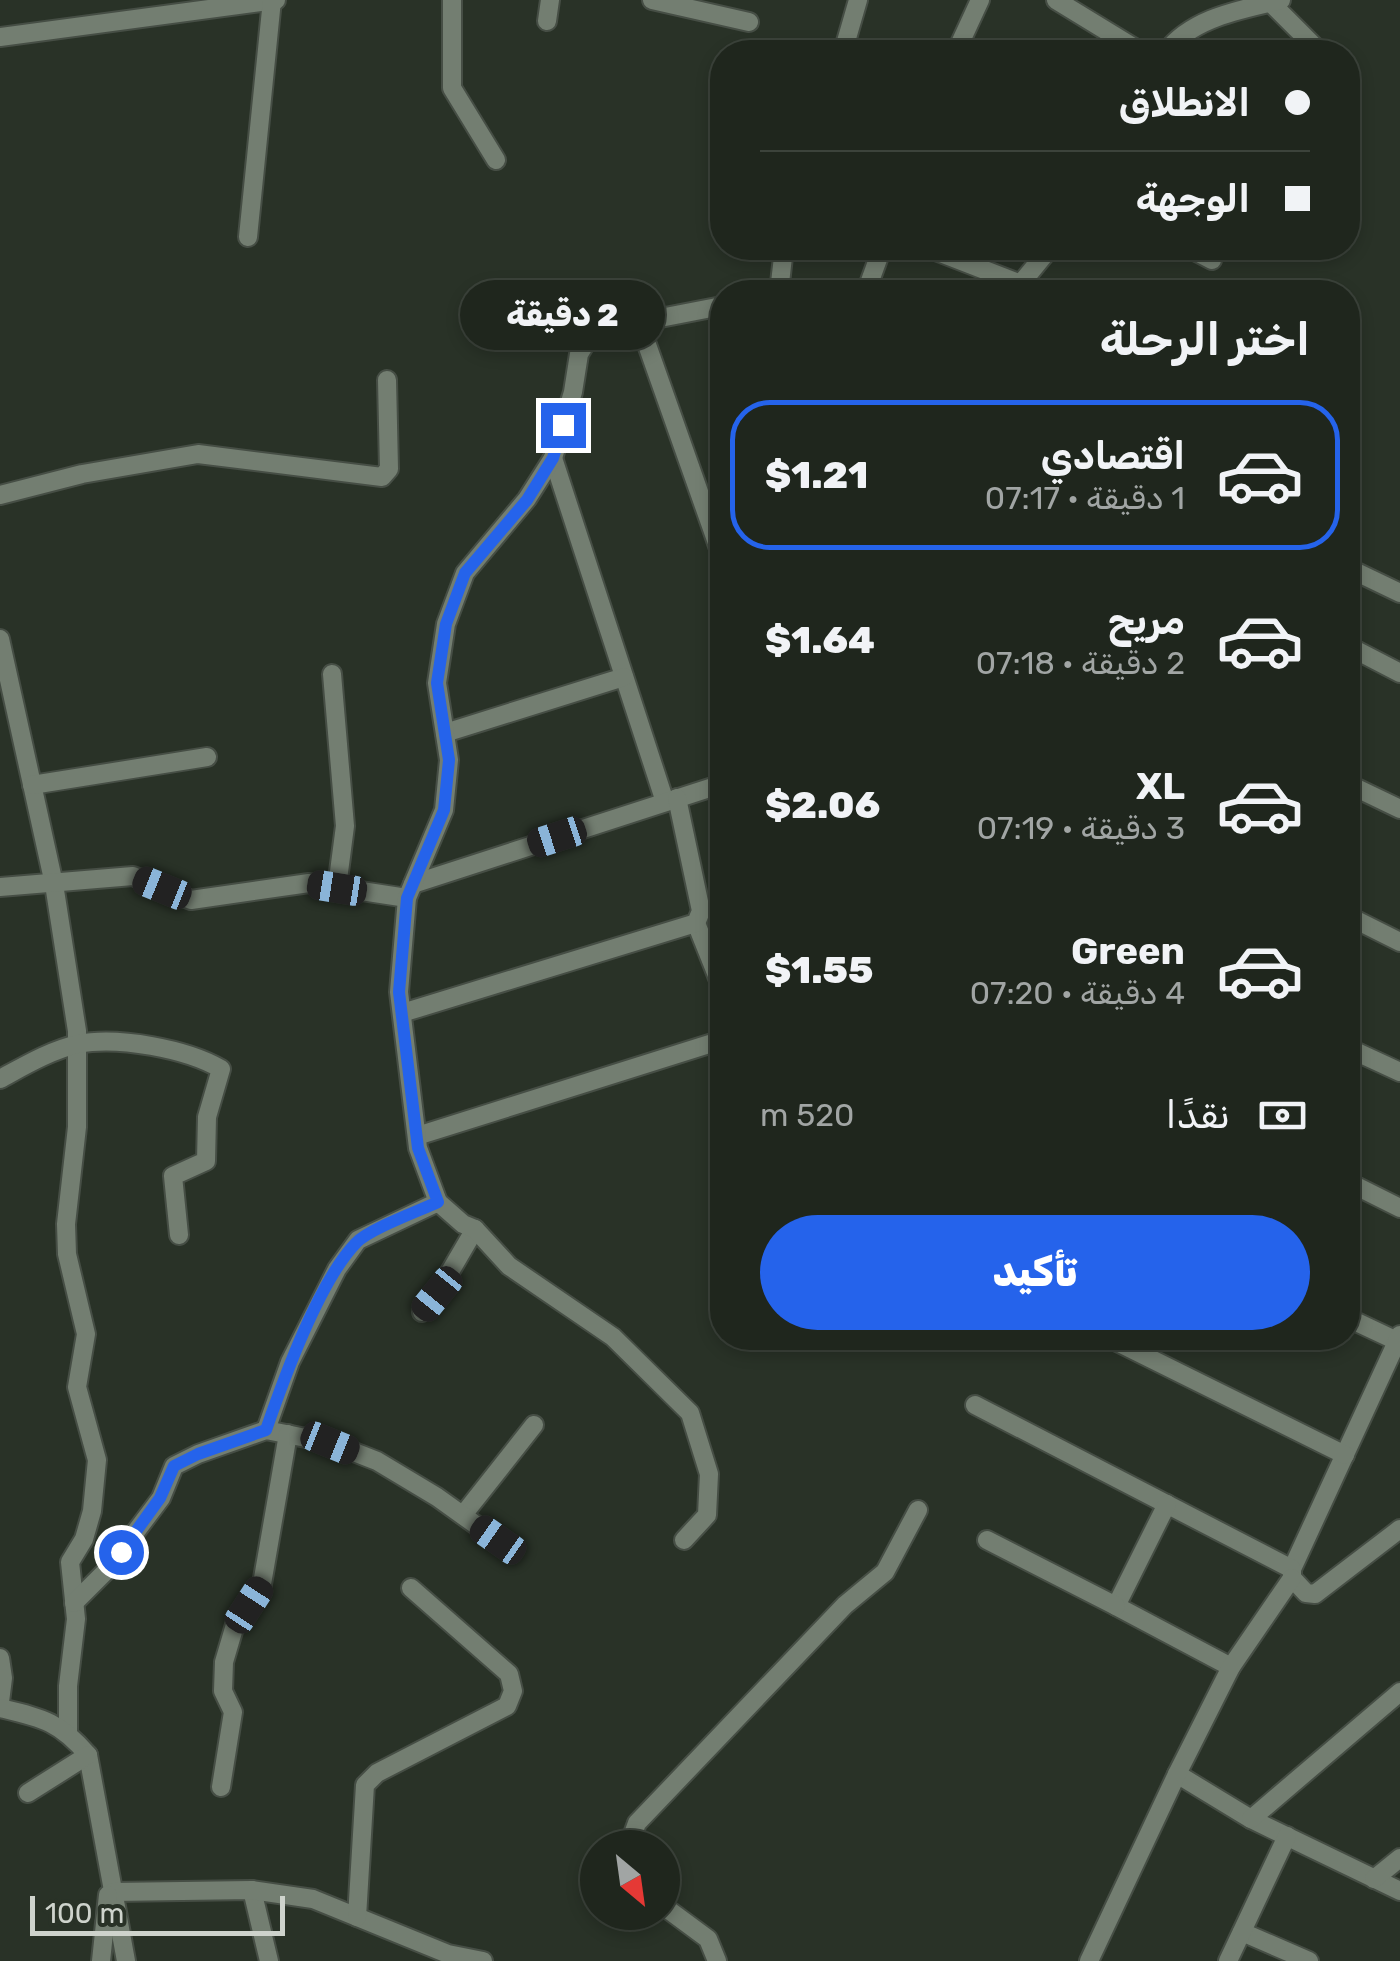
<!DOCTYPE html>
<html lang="ar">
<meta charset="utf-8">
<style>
:root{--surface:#1f261d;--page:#2c322a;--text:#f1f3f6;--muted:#a1a5a4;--line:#3c433b;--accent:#2563eb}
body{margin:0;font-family:Rubik,Vazirmatn,sans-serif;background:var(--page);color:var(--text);direction:rtl;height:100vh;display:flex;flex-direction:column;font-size:38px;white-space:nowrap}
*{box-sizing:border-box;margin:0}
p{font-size:32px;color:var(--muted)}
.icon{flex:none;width:55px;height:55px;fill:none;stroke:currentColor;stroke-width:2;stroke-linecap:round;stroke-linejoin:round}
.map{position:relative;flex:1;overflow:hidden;direction:ltr}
.sheet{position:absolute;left:710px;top:280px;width:650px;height:1070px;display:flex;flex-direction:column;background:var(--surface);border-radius:40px;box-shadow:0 5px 15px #0003,0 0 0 2px var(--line);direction:rtl}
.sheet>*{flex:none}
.top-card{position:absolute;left:710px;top:40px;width:650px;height:220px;border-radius:40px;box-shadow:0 5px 15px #0003,0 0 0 2px var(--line);direction:rtl;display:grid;align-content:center;height:220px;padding:0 50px;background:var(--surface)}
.needle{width:65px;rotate:151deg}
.controls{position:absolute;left:580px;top:1830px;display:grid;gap:20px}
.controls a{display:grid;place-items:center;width:100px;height:100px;border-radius:50%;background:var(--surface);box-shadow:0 5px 15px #0003,0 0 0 2px var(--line);font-size:50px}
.scale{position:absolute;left:30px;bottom:25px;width:255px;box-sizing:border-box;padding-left:10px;border:5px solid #ced3cc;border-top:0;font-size:28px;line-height:35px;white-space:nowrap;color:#ced3cc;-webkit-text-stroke:8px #293227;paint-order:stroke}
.end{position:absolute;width:45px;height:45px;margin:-22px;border:12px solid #2563eb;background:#fff;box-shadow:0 0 0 5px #fff}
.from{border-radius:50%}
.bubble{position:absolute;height:70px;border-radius:35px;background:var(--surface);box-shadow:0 5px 15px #0003,0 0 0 2px var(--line);font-size:32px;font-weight:800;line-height:70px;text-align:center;direction:rtl}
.car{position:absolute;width:30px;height:60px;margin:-30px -15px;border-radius:12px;box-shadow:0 0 8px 2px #0007;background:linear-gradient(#222 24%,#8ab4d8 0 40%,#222 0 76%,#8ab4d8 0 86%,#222 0)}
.top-card b{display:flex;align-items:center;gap:35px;height:95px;font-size:38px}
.top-card b+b{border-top:2px solid var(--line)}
.top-card i{width:25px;height:25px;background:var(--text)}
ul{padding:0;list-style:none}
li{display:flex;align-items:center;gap:30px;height:150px;margin:0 20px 15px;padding:0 30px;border:5px solid transparent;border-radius:40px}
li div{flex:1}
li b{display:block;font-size:38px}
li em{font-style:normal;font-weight:800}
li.current{border-color:var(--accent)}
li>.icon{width:90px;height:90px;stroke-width:1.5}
h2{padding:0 50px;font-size:45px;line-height:120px}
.pay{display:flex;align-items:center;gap:25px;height:110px;padding:0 50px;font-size:38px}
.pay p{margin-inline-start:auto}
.cta{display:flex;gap:20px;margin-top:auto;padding:20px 50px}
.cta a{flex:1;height:115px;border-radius:60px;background:var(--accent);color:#fff;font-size:40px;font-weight:800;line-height:115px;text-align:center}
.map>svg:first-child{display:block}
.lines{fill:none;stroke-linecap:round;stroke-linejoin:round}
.minor-casing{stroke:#464e45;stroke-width:22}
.minor{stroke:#737e71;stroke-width:18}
.route{stroke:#2563eb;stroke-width:12}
</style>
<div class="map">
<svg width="1400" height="1961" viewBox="0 0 1400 1961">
<rect width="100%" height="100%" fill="#293227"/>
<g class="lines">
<!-- minor casing -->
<g class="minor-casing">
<g id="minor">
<polyline points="452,0 452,88 496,160"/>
<polyline points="652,0 749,22"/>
<polyline points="1056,0 1141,52"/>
<polyline points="1268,0 1320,52"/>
<polyline points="547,21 550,0"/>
<polyline points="0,37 276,0"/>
<polyline points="843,52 858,0"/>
<polyline points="956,52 980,0"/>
<path d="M 1166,52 C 1193,17 1241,10 1281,0"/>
<polyline points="248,237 272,0"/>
<polyline points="928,248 1021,284 1034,292"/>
<polyline points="1189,248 1212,260"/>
<polyline points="779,292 784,248"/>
<polyline points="866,292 882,248"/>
<polyline points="1014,292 1050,248"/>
<polyline points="639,322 722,557"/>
<polyline points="553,458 665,802"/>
<polyline points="0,495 82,474 198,454 382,477 389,469 387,380"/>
<polyline points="1348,568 1400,593"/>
<polyline points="0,639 54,884 77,1031 77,1127 66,1224 67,1254 86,1334 77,1387 97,1460 92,1511 84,1539 70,1562 76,1619 68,1686 68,1732"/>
<polyline points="1348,646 1400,673"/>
<polyline points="332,674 345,826 337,887"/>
<polyline points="445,733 624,677"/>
<polyline points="1348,784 1400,809"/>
<polyline points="32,785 207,757"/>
<polyline points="413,884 722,784"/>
<polyline points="0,887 133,876 191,900 309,883 407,898"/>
<polyline points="1348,916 1400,942"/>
<polyline points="696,923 722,988"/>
<polyline points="402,1013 696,923 701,911 677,798"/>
<polyline points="1348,1048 1400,1072"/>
<path d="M 0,1079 C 24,1066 51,1050 78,1044 C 118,1036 187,1049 221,1069 L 207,1117 L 206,1161 L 173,1176 L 179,1235"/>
<polyline points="417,1136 722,1040"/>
<polyline points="1348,1182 1400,1208"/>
<polyline points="438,1202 418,1148 399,992 407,898 444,810 449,760 437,683 446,624 465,573 527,499 553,458 573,392 579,354 593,331 722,306"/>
<polyline points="422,1312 437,1294 475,1229"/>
<polyline points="1348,1318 1397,1341 1400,1339"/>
<polyline points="1400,1335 1292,1569 1292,1578 1306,1593 1315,1594 1400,1529"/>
<polyline points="1109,1338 1345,1455"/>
<polyline points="975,1405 1292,1569"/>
<polyline points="266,1430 290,1362 337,1269 358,1240 438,1202 463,1224 475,1229 509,1266 613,1337 690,1413 709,1474 707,1515 684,1540"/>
<polyline points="1167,1504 1116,1606 1231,1667"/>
<polyline points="463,1515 534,1425"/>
<polyline points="987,1540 1116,1606"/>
<polyline points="74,1603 107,1570 161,1498 174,1466 198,1454 266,1430 331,1443 377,1461 437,1497 497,1540"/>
<polyline points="0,1658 3,1678 0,1702"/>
<path d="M 0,1708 C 42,1718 59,1721 88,1755 L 126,1961"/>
<polyline points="1177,1774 1251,1819 1400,1891"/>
<polyline points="221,1787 233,1712 223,1691 224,1662 237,1618 262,1584 288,1434"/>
<polyline points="28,1793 88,1755"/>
<polyline points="1251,1819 1400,1692"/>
<polyline points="628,1848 637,1823 845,1605 885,1572 918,1510"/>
<polyline points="1374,1879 1400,1858"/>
<polyline points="252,1890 269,1961"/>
<polyline points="113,1892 252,1890 313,1899 448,1954 483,1961"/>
<polyline points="662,1905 708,1939 717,1961"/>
<polyline points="357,1917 365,1785 377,1773 507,1706 513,1691 509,1674 411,1588"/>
<polyline points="1242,1932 1309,1961"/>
<polyline points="101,1961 108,1895"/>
<polyline points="1089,1961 1177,1774 1231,1667 1292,1578"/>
<polyline points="1228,1961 1287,1836"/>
</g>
</g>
<!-- minor -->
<use href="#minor" class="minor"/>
</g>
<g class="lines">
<!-- route -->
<path class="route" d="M 121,1552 L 160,1498 L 174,1466 L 198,1454 L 266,1430 C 284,1378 319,1281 356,1243 C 369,1229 419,1211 438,1202 L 418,1148 L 399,992 L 407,898 L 444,810 L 449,760 L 437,683 L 446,624 L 465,573 L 527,500 L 553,458 L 563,425"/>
</g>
</svg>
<div class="controls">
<a><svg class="needle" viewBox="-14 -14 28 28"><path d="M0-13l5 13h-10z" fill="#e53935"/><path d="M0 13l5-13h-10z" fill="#a1a5a4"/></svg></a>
</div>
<div class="scale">100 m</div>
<i class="end from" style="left:121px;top:1552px"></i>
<i class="end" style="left:563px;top:425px"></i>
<div class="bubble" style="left:460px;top:280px;width:205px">2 دقيقة</div>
<i class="car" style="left:557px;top:837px;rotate:252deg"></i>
<i class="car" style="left:162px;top:888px;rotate:292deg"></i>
<i class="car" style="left:337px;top:888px;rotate:279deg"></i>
<i class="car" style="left:437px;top:1294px;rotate:219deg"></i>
<i class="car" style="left:330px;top:1443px;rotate:112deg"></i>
<i class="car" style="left:498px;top:1540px;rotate:305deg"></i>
<i class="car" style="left:249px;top:1605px;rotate:33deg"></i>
<div class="top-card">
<b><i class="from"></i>الانطلاق</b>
<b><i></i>الوجهة</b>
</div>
<section class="sheet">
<h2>اختر الرحلة</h2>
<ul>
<li class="current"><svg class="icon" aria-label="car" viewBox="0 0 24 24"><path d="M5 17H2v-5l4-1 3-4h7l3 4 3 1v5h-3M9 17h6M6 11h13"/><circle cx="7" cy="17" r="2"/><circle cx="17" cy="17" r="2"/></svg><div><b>اقتصادي</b><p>1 دقيقة · 07:17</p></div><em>$1.21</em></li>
<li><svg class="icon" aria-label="car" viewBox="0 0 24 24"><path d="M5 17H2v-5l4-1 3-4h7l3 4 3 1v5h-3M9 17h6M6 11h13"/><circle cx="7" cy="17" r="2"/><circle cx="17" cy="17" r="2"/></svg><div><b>مريح</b><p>2 دقيقة · 07:18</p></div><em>$1.64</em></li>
<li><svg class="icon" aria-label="car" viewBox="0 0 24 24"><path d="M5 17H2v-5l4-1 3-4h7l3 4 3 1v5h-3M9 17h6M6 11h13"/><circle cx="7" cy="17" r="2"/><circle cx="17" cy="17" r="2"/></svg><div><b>XL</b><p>3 دقيقة · 07:19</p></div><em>$2.06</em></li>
<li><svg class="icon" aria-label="car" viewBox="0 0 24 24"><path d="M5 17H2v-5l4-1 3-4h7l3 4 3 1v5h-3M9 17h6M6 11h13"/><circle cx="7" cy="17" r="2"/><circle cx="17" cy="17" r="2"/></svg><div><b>Green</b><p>4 دقيقة · 07:20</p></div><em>$1.55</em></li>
</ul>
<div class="pay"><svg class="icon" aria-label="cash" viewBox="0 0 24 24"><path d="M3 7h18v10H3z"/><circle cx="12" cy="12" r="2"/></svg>نقدًا<p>520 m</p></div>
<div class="cta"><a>تأكيد</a></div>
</section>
</div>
